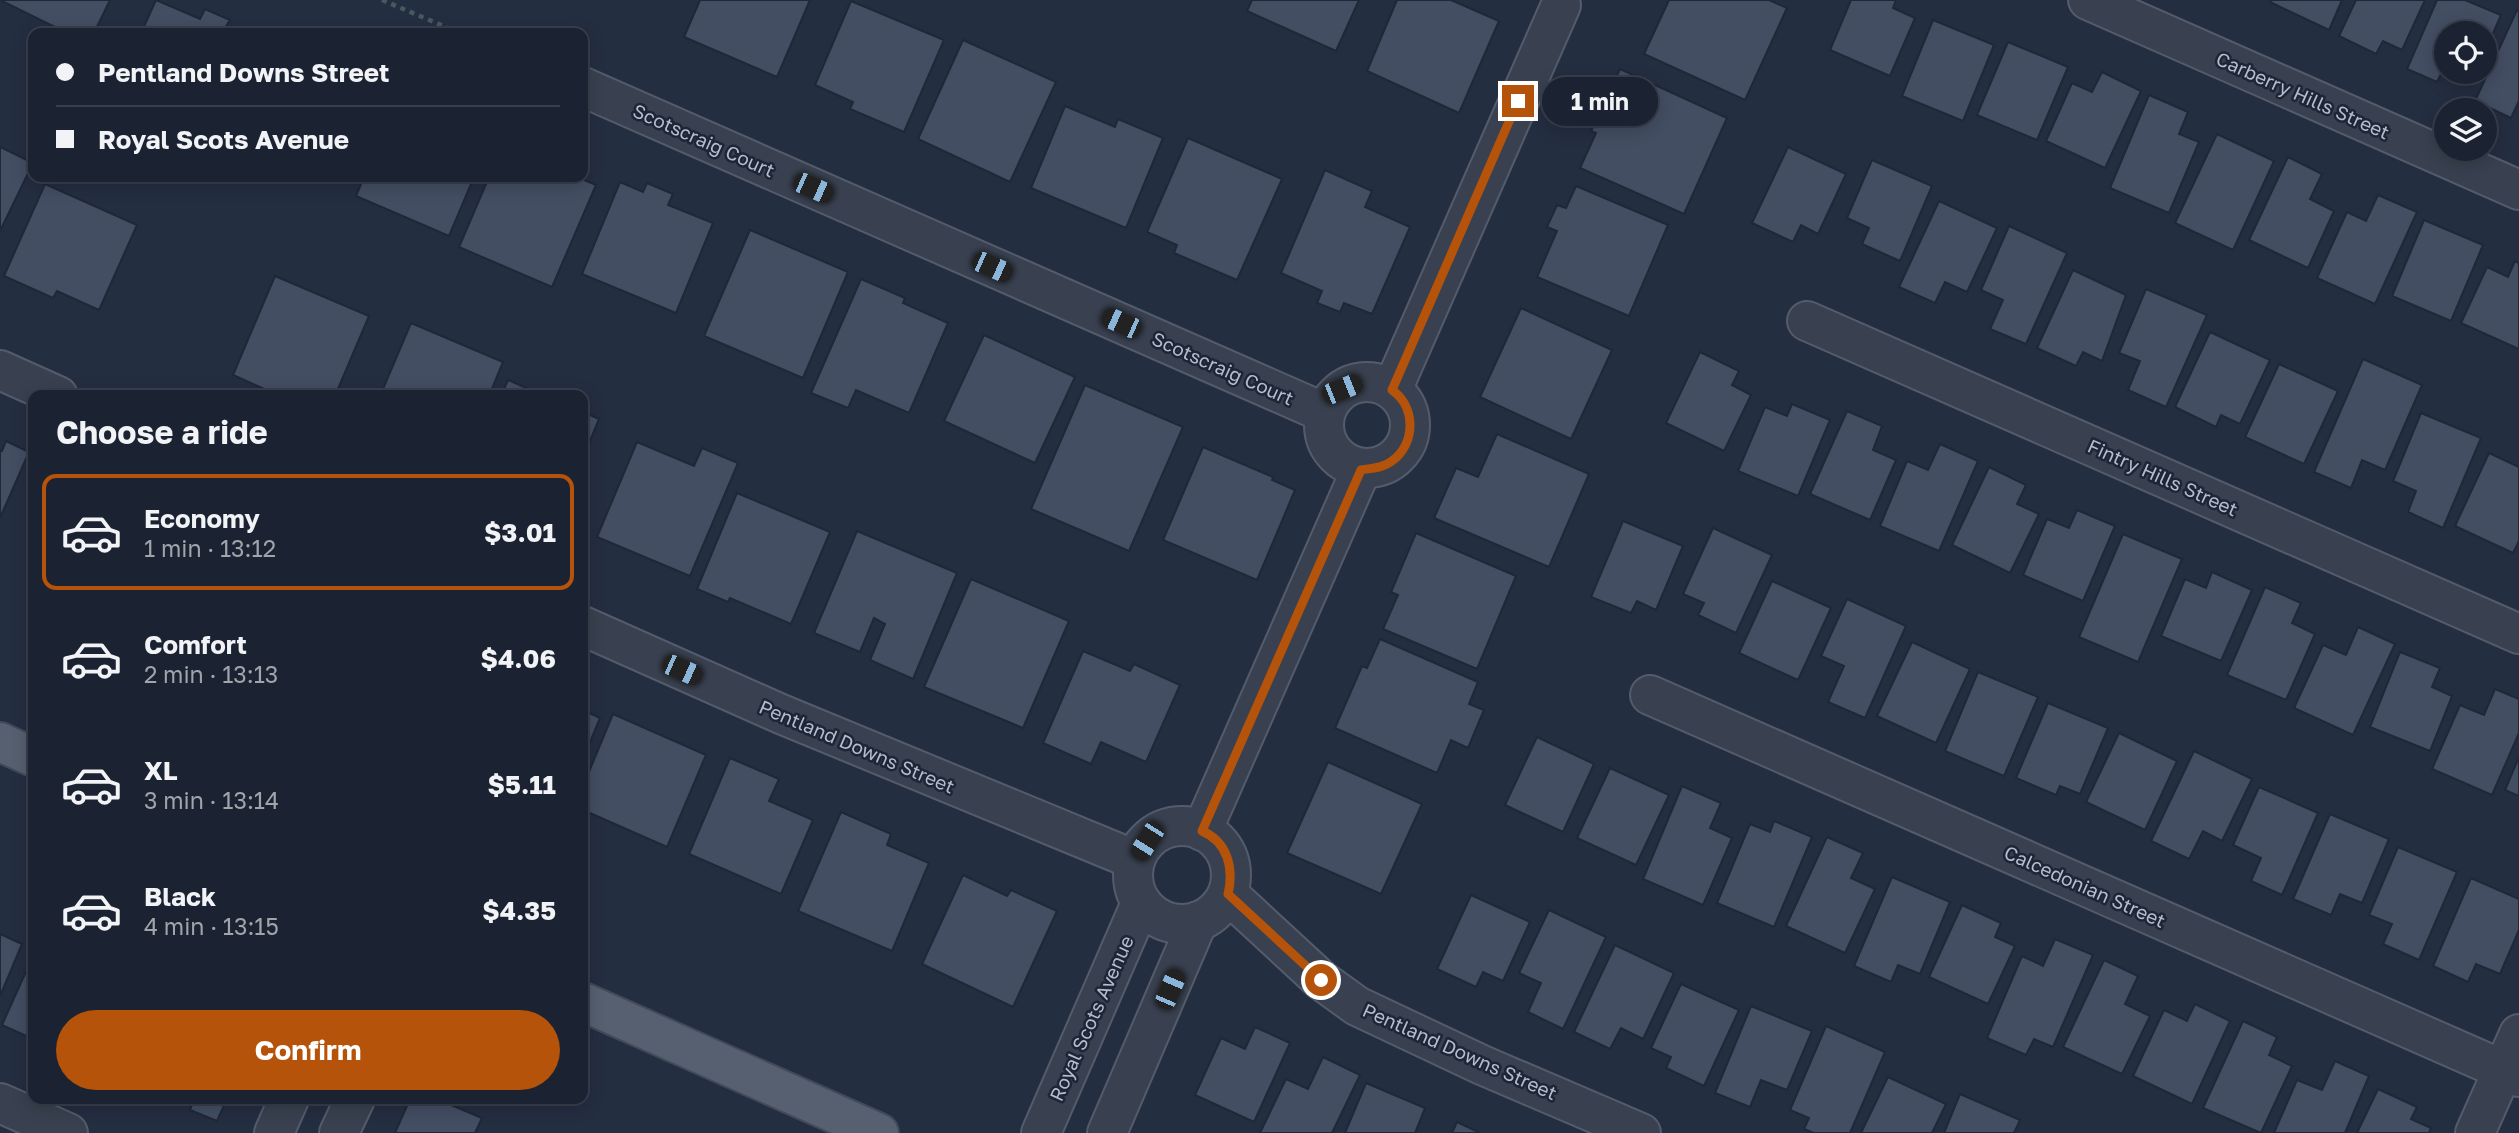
<!DOCTYPE html>
<meta charset="utf-8">
<style>
:root{--surface:#1b2231;--page:#242a39;--text:#f1f3f6;--muted:#a0a4ab;--line:#393f4d;--accent:#b45309}
body{margin:0;font-family:"Golos Text",sans-serif;background:var(--page);color:var(--text);height:100vh;display:flex;flex-direction:column;font-size:26px;white-space:nowrap}
*{box-sizing:border-box;margin:0}
p{font-size:23px;color:var(--muted)}
.icon{flex:none;width:38px;height:38px;fill:none;stroke:currentColor;stroke-width:2;stroke-linecap:round;stroke-linejoin:round}
.map{position:relative;flex:1;overflow:hidden}
.side{position:absolute;left:28px;top:390px;width:560px;height:714px;display:flex;flex-direction:column;background:var(--surface);border-radius:14px;box-shadow:0 4px 18px #0003,0 0 0 2px var(--line)}
.side>*{flex:none}
.hud{position:absolute;left:28px;top:28px;width:560px;height:154px;border-radius:14px;box-shadow:0 4px 18px #0003,0 0 0 2px var(--line);display:grid;align-content:center;height:154px;padding:0 28px;background:var(--surface)}
.buttons{position:absolute;left:2434px;top:21px;display:grid;gap:14px}
.buttons a{display:grid;place-items:center;width:63px;height:63px;border-radius:50%;background:var(--surface);box-shadow:0 4px 18px #0003,0 0 0 2px var(--line);font-size:35px}
.end{position:absolute;width:32px;height:32px;margin:-16px;border:9px solid #b45309;background:#fff;box-shadow:0 0 0 4px #fff}
.from{border-radius:50%}
.bubble{position:absolute;height:49px;border-radius:24px;background:var(--surface);box-shadow:0 4px 18px #0003,0 0 0 2px var(--line);font-size:23px;font-weight:700;line-height:49px;text-align:center}
.car{position:absolute;width:21px;height:42px;margin:-21px -10px;border-radius:9px;box-shadow:0 0 5px 2px #0007;background:linear-gradient(#222 24%,#8ab4d8 0 40%,#222 0 76%,#8ab4d8 0 86%,#222 0)}
.hud b{display:flex;align-items:center;gap:24px;height:66px;font-size:26px}
.hud b+b{border-top:2px solid var(--line)}
.hud i{width:18px;height:18px;background:var(--text)}
ul{padding:0;list-style:none}
li{display:flex;align-items:center;gap:21px;height:116px;margin:0 14px 10px;padding:0 14px;border:4px solid transparent;border-radius:14px}
li div{flex:1}
li b{display:block;font-size:26px}
li em{font-style:normal;font-weight:700}
li.current{border-color:var(--accent)}
li>.icon{width:63px;height:63px;stroke-width:1.5}
h2{padding:0 28px;font-size:32px;line-height:84px}
.action{display:flex;gap:14px;margin-top:auto;padding:14px 28px}
.action a{flex:1;height:80px;border-radius:42px;background:var(--accent);color:#fff;font-size:28px;font-weight:700;line-height:80px;text-align:center}
.map>svg:first-child{display:block}
.building{fill:#434e63;stroke:#1f2838;stroke-width:2}
.lines{fill:none;stroke-linecap:round;stroke-linejoin:round}
.minor-casing{stroke:#545c6b;stroke-width:42}
.major-casing{stroke:#424a5a;stroke-width:42}
.path{stroke:#45595e;stroke-width:4.5;stroke-dasharray:5 5;stroke-linecap:butt}
.minor{stroke:#394150;stroke-width:38}
.major{stroke:#576070;stroke-width:38}
.route{stroke:#b45309;stroke-width:9}
.labels{text-anchor:middle;dominant-baseline:central;stroke-width:5;stroke-linejoin:round;paint-order:stroke}
.street-label{font-size:19px;fill:#b5bccb;stroke:#1d2636}
</style>
<div class="map">
<svg width="2519" height="1133" viewBox="0 0 2519 1133">
<rect width="100%" height="100%" fill="#242e41"/>
<!-- building -->
<g class="building">
<polygon points="0,0 110,0 94,33 67,33"/>
<polygon points="156,0 200,19 205,9 230,20 225,28 236,33 141,33"/>
<polygon points="700,0 810,0 777,77 684,37"/>
<polygon points="1252,0 1359,0 1336,51 1247,11"/>
<polygon points="1397,0 1451,0 1499,21 1459,113 1367,71"/>
<polygon points="1669,0 1769,0 1787,8 1745,100 1644,54"/>
<polygon points="1851,0 1896,0 1893,8 1915,18 1890,76 1830,50"/>
<polygon points="2271,0 2342,0 2329,30 2270,2"/>
<polygon points="2356,0 2425,0 2402,50 2383,41 2376,54 2339,36"/>
<polygon points="2437,0 2465,0 2501,15 2485,52 2485,33 2446,33 2446,72 2477,72 2471,86 2441,74 2437,82 2407,69"/>
<polygon points="851,1 944,40 904,132 850,109 853,102 815,85"/>
<polygon points="2517,10 2519,11 2519,101 2511,118 2475,101"/>
<polygon points="1933,20 1994,45 1963,121 1902,96"/>
<polygon points="963,40 1056,82 1010,182 918,139"/>
<polygon points="2008,42 2068,67 2037,140 1977,115"/>
<polygon points="1620,69 1727,118 1684,214 1580,168 1596,133 1591,131"/>
<polygon points="2102,72 2141,91 2105,168 2046,141 2072,83 2092,92"/>
<polygon points="2149,95 2188,112 2179,134 2199,142 2169,213 2110,188"/>
<polygon points="1065,106 1115,127 1118,119 1163,138 1126,228 1031,188"/>
<polygon points="2217,134 2274,161 2233,250 2175,223"/>
<polygon points="1188,138 1282,179 1237,280 1174,253 1177,245 1147,232"/>
<polygon points="0,147 33,163 0,231"/>
<polygon points="1788,147 1846,174 1818,234 1801,225 1793,242 1752,223"/>
<polygon points="2288,157 2322,174 2310,199 2334,211 2308,268 2249,240"/>
<polygon points="1872,160 1932,186 1900,261 1862,244 1869,228 1847,218"/>
<polygon points="1325,170 1372,191 1365,207 1410,227 1372,314 1344,303 1340,312 1317,303 1322,291 1281,273"/>
<polygon points="364,177 474,177 449,236 356,196"/>
<polygon points="489,177 577,177 596,185 552,287 459,247"/>
<polygon points="620,182 643,192 647,183 673,194 668,205 713,223 676,313 582,274"/>
<polygon points="45,184 137,225 99,310 57,291 53,298 4,276"/>
<polygon points="1576,186 1668,225 1629,316 1537,277 1557,231 1547,227 1557,205 1566,208"/>
<polygon points="2378,195 2417,212 2375,304 2317,278 2347,212 2366,221"/>
<polygon points="1939,201 1997,228 1967,292 1945,282 1935,303 1899,287"/>
<polygon points="2424,220 2483,245 2451,321 2392,296"/>
<polygon points="2009,226 2067,253 2026,344 1990,329 2003,300 1981,290"/>
<polygon points="750,230 848,272 803,378 704,336"/>
<polygon points="2515,261 2519,263 2519,349 2461,323 2487,267 2508,277"/>
<polygon points="2073,270 2126,295 2102,361 2083,352 2076,366 2037,348"/>
<polygon points="275,276 369,316 335,396 280,396 233,375"/>
<polygon points="861,279 905,298 903,303 948,323 909,413 856,390 848,408 811,393"/>
<polygon points="2146,289 2207,315 2166,407 2128,390 2140,361 2119,353"/>
<polygon points="1521,308 1612,350 1571,439 1480,397"/>
<polygon points="411,323 503,362 489,396 380,396"/>
<polygon points="2210,332 2270,360 2240,424 2221,415 2216,427 2175,407"/>
<polygon points="984,335 1075,377 1035,463 944,421"/>
<polygon points="1700,352 1739,371 1732,385 1751,395 1724,451 1666,423"/>
<polygon points="2363,359 2422,385 2385,470 2362,460 2351,488 2314,472"/>
<polygon points="2279,364 2338,391 2304,464 2245,437"/>
<polygon points="508,380 544,396 501,396"/>
<polygon points="1085,385 1183,427 1129,551 1031,509"/>
<polygon points="1792,404 1830,420 1798,496 1738,471 1765,407 1787,416"/>
<polygon points="1847,411 1882,426 1873,450 1896,460 1870,520 1810,494"/>
<polygon points="583,412 599,419 583,458"/>
<polygon points="2421,413 2481,438 2443,528 2408,512 2416,491 2393,481"/>
<polygon points="1497,434 1589,474 1549,567 1434,518 1456,468 1478,477"/>
<polygon points="6,441 29,452 0,518 0,450 2,451"/>
<polygon points="637,442 694,466 702,448 738,463 690,576 597,537"/>
<polygon points="1940,444 1978,461 1939,551 1880,526 1907,461 1928,470"/>
<polygon points="1203,447 1273,477 1272,480 1295,490 1257,580 1163,540"/>
<polygon points="2489,453 2519,467 2519,541 2513,553 2455,526"/>
<polygon points="1989,467 2026,485 2017,504 2039,514 2010,573 1952,545"/>
<polygon points="737,493 830,532 791,624 730,598 728,602 697,589"/>
<polygon points="2077,510 2115,526 2083,601 2023,575 2047,519 2069,528"/>
<polygon points="1623,521 1683,546 1656,610 1637,601 1631,613 1591,597"/>
<polygon points="1713,528 1772,555 1736,633 1698,615 1704,603 1683,594"/>
<polygon points="857,531 957,573 913,679 870,660 885,624 874,618 860,652 814,633"/>
<polygon points="1416,533 1516,576 1477,669 1383,629 1398,595 1391,592"/>
<polygon points="2123,534 2182,559 2138,662 2079,637"/>
<polygon points="2212,572 2252,590 2221,661 2161,636 2185,579 2206,588"/>
<polygon points="971,579 1069,621 1023,728 924,687"/>
<polygon points="1772,581 1831,608 1798,680 1739,653"/>
<polygon points="2265,587 2301,603 2292,623 2315,634 2286,700 2227,675"/>
<polygon points="1847,599 1906,626 1865,718 1828,702 1844,666 1821,656"/>
<polygon points="2358,627 2395,644 2353,735 2294,708 2323,645 2346,655"/>
<polygon points="1380,639 1478,682 1469,704 1484,710 1468,748 1451,740 1437,773 1335,728 1362,666 1367,668"/>
<polygon points="1912,642 1970,669 1936,743 1877,716"/>
<polygon points="1083,651 1130,671 1134,664 1180,685 1146,762 1101,742 1091,764 1043,743"/>
<polygon points="2400,652 2440,668 2432,687 2452,696 2430,751 2370,727"/>
<polygon points="1978,672 2038,697 2004,776 1945,751"/>
<polygon points="2495,689 2519,699 2519,733 2492,795 2432,769 2460,705 2484,715"/>
<polygon points="2048,703 2108,728 2080,794 2060,786 2056,795 2016,778"/>
<polygon points="583,710 600,718 583,759"/>
<polygon points="613,714 706,755 667,847 583,810 583,786"/>
<polygon points="2119,733 2177,761 2145,830 2086,802"/>
<polygon points="1537,737 1594,764 1563,832 1505,805"/>
<polygon points="2194,751 2252,779 2222,841 2203,831 2189,859 2151,841"/>
<polygon points="2519,757 2519,796 2505,790"/>
<polygon points="730,758 779,779 769,801 813,820 781,894 689,854"/>
<polygon points="1328,762 1422,804 1381,894 1287,853"/>
<polygon points="1610,768 1669,795 1636,865 1577,838"/>
<polygon points="1682,786 1721,803 1710,828 1732,838 1703,905 1643,879"/>
<polygon points="2259,787 2318,813 2282,895 2251,881 2261,858 2233,845"/>
<polygon points="841,812 891,834 887,845 929,863 892,951 798,911"/>
<polygon points="2330,814 2389,839 2362,903 2340,894 2331,915 2293,899"/>
<polygon points="1774,821 1812,837 1774,927 1717,903 1750,824 1770,832"/>
<polygon points="1827,837 1863,853 1851,878 1875,889 1845,953 1786,926"/>
<polygon points="2398,847 2457,872 2419,960 2383,944 2392,924 2369,915"/>
<polygon points="963,875 1007,896 1011,890 1057,911 1013,1007 922,964"/>
<polygon points="1892,877 1950,902 1920,974 1898,965 1891,982 1854,966"/>
<polygon points="2471,878 2519,899 2519,930 2500,974 2476,964 2468,982 2433,966"/>
<polygon points="1471,895 1530,922 1503,981 1483,972 1476,987 1437,969"/>
<polygon points="1962,905 2001,923 1995,937 2015,946 1988,1004 1929,977"/>
<polygon points="1549,910 1606,937 1563,1029 1528,1012 1541,983 1519,973"/>
<polygon points="0,934 22,944 0,996"/>
<polygon points="2055,939 2093,955 2053,1047 2034,1039 2026,1055 1987,1038 2022,956 2043,966"/>
<polygon points="1615,945 1674,973 1643,1039 1621,1028 1610,1049 1574,1032"/>
<polygon points="33,956 33,1039 2,1025"/>
<polygon points="2104,960 2138,976 2125,1004 2150,1016 2122,1074 2063,1047"/>
<polygon points="1681,984 1739,1010 1704,1086 1666,1068 1671,1057 1651,1048"/>
<polygon points="2195,1004 2230,1021 2192,1104 2133,1076 2164,1010 2187,1021"/>
<polygon points="1751,1006 1812,1031 1787,1090 1761,1080 1750,1107 1715,1093"/>
<polygon points="2243,1021 2277,1037 2269,1055 2292,1066 2261,1133 2203,1108"/>
<polygon points="1826,1026 1885,1052 1850,1133 1814,1133 1804,1129 1809,1118 1790,1110"/>
<polygon points="1255,1027 1290,1043 1254,1122 1195,1095 1221,1038 1245,1049"/>
<polygon points="1323,1057 1360,1075 1332,1133 1260,1133 1286,1079 1308,1089"/>
<polygon points="2335,1061 2369,1076 2345,1133 2274,1133 2297,1080 2322,1090"/>
<polygon points="1888,1077 1946,1104 1932,1133 1861,1133"/>
<polygon points="1366,1083 1425,1108 1415,1133 1345,1133"/>
<polygon points="2378,1089 2417,1107 2411,1119 2431,1128 2429,1133 2357,1133"/>
<polygon points="1960,1094 2020,1120 2014,1133 1944,1133"/>
<polygon points="194,1099 227,1099 217,1121 190,1110"/>
<polygon points="410,1099 437,1099 482,1118 475,1133 395,1133"/>
<polygon points="1457,1122 1480,1133 1452,1133"/>
</g>
<g class="lines">
<!-- minor casing -->
<g class="minor-casing">
<g id="minor">
<polyline points="2088,0 2519,190"/>
<polyline points="583,87 1325,413"/>
<polyline points="1807,321 2519,634"/>
<polyline points="0,370 58,396"/>
<circle cx="1367" cy="425" r="43"/>
<polyline points="1392,390 1561,5"/>
<polyline points="583,626 781,714 1135,860"/>
<polyline points="1650,695 2519,1077"/>
<circle cx="1182" cy="875" r="49"/>
<polyline points="1202,831 1361,470"/>
<polyline points="1228,894 1321,980 1357,1006 1482,1065 1641,1133"/>
<polyline points="0,1103 68,1133"/>
<polyline points="274,1133 289,1099"/>
<polyline points="339,1133 355,1099"/>
<polyline points="1041,1133 1141,903"/>
<polyline points="1107,1133 1198,921"/>
<polyline points="2475,1133 2519,1034"/>
</g>
</g>
<!-- major casing -->
<g class="major-casing">
<g id="major">
<polyline points="0,742 33,757"/>
<polyline points="583,1002 879,1133"/>
</g>
</g>
<!-- path -->
<polyline class="path" points="382,0 460,33"/>
<!-- minor -->
<use href="#minor" class="minor"/>
<!-- major -->
<use href="#major" class="major"/>
</g>
<g class="lines">
<!-- route -->
<path class="route" d="M 1321,980 L 1228,894 C 1234,869 1228,842 1202,831 L 1361,470 C 1372,468 1383,468 1392,461 C 1416,443 1416,407 1392,390 L 1518,101"/>
</g>
<g class="labels">
<!-- street labels -->
<g class="street-label">
<text transform="translate(2303 95) rotate(24)">Carberry Hills Street</text>
<text transform="translate(704 140) rotate(24)">Scotscraig Court</text>
<text transform="translate(1223 368) rotate(24)">Scotscraig Court</text>
<text transform="translate(2163 477) rotate(24)">Fintry Hills Street</text>
<text transform="translate(857 746) rotate(23)">Pentland Downs Street</text>
<text transform="translate(2085 886) rotate(24)">Calcedonian Street</text>
<text transform="translate(1091 1018) rotate(-66)">Royal Scots Avenue</text>
<text transform="translate(1460 1051) rotate(24)">Pentland Downs Street</text>
</g>
</g>
</svg>
<div class="buttons">
<a><svg class="icon" aria-label="locate" viewBox="0 0 24 24"><circle cx="12" cy="12" r="6"/><path d="M12 2v4M12 18v4M2 12h4M18 12h4"/></svg></a>
<a><svg class="icon" aria-label="layers" viewBox="0 0 24 24"><path d="M12 4l9 5-9 5-9-5zM3 14l9 5 9-5"/></svg></a>
</div>
<i class="end from" style="left:1321px;top:980px"></i>
<i class="end" style="left:1518px;top:101px"></i>
<div class="bubble" style="left:1542px;top:77px;width:116px">1 min</div>
<i class="car" style="left:813px;top:188px;rotate:114deg"></i>
<i class="car" style="left:992px;top:267px;rotate:114deg"></i>
<i class="car" style="left:1121px;top:323px;rotate:294deg"></i>
<i class="car" style="left:1342px;top:389px;rotate:68deg"></i>
<i class="car" style="left:682px;top:670px;rotate:114deg"></i>
<i class="car" style="left:1147px;top:841px;rotate:212deg"></i>
<i class="car" style="left:1170px;top:989px;rotate:23deg"></i>
<div class="hud">
<b><i class="from"></i>Pentland Downs Street</b>
<b><i></i>Royal Scots Avenue</b>
</div>
<section class="side">
<h2>Choose a ride</h2>
<ul>
<li class="current"><svg class="icon" aria-label="car" viewBox="0 0 24 24"><path d="M5 17H2v-5l4-1 3-4h7l3 4 3 1v5h-3M9 17h6M6 11h13"/><circle cx="7" cy="17" r="2"/><circle cx="17" cy="17" r="2"/></svg><div><b>Economy</b><p>1 min · 13:12</p></div><em>$3.01</em></li>
<li><svg class="icon" aria-label="car" viewBox="0 0 24 24"><path d="M5 17H2v-5l4-1 3-4h7l3 4 3 1v5h-3M9 17h6M6 11h13"/><circle cx="7" cy="17" r="2"/><circle cx="17" cy="17" r="2"/></svg><div><b>Comfort</b><p>2 min · 13:13</p></div><em>$4.06</em></li>
<li><svg class="icon" aria-label="car" viewBox="0 0 24 24"><path d="M5 17H2v-5l4-1 3-4h7l3 4 3 1v5h-3M9 17h6M6 11h13"/><circle cx="7" cy="17" r="2"/><circle cx="17" cy="17" r="2"/></svg><div><b>XL</b><p>3 min · 13:14</p></div><em>$5.11</em></li>
<li><svg class="icon" aria-label="car" viewBox="0 0 24 24"><path d="M5 17H2v-5l4-1 3-4h7l3 4 3 1v5h-3M9 17h6M6 11h13"/><circle cx="7" cy="17" r="2"/><circle cx="17" cy="17" r="2"/></svg><div><b>Black</b><p>4 min · 13:15</p></div><em>$4.35</em></li>
</ul>
<div class="action"><a>Confirm</a></div>
</section>
</div>
